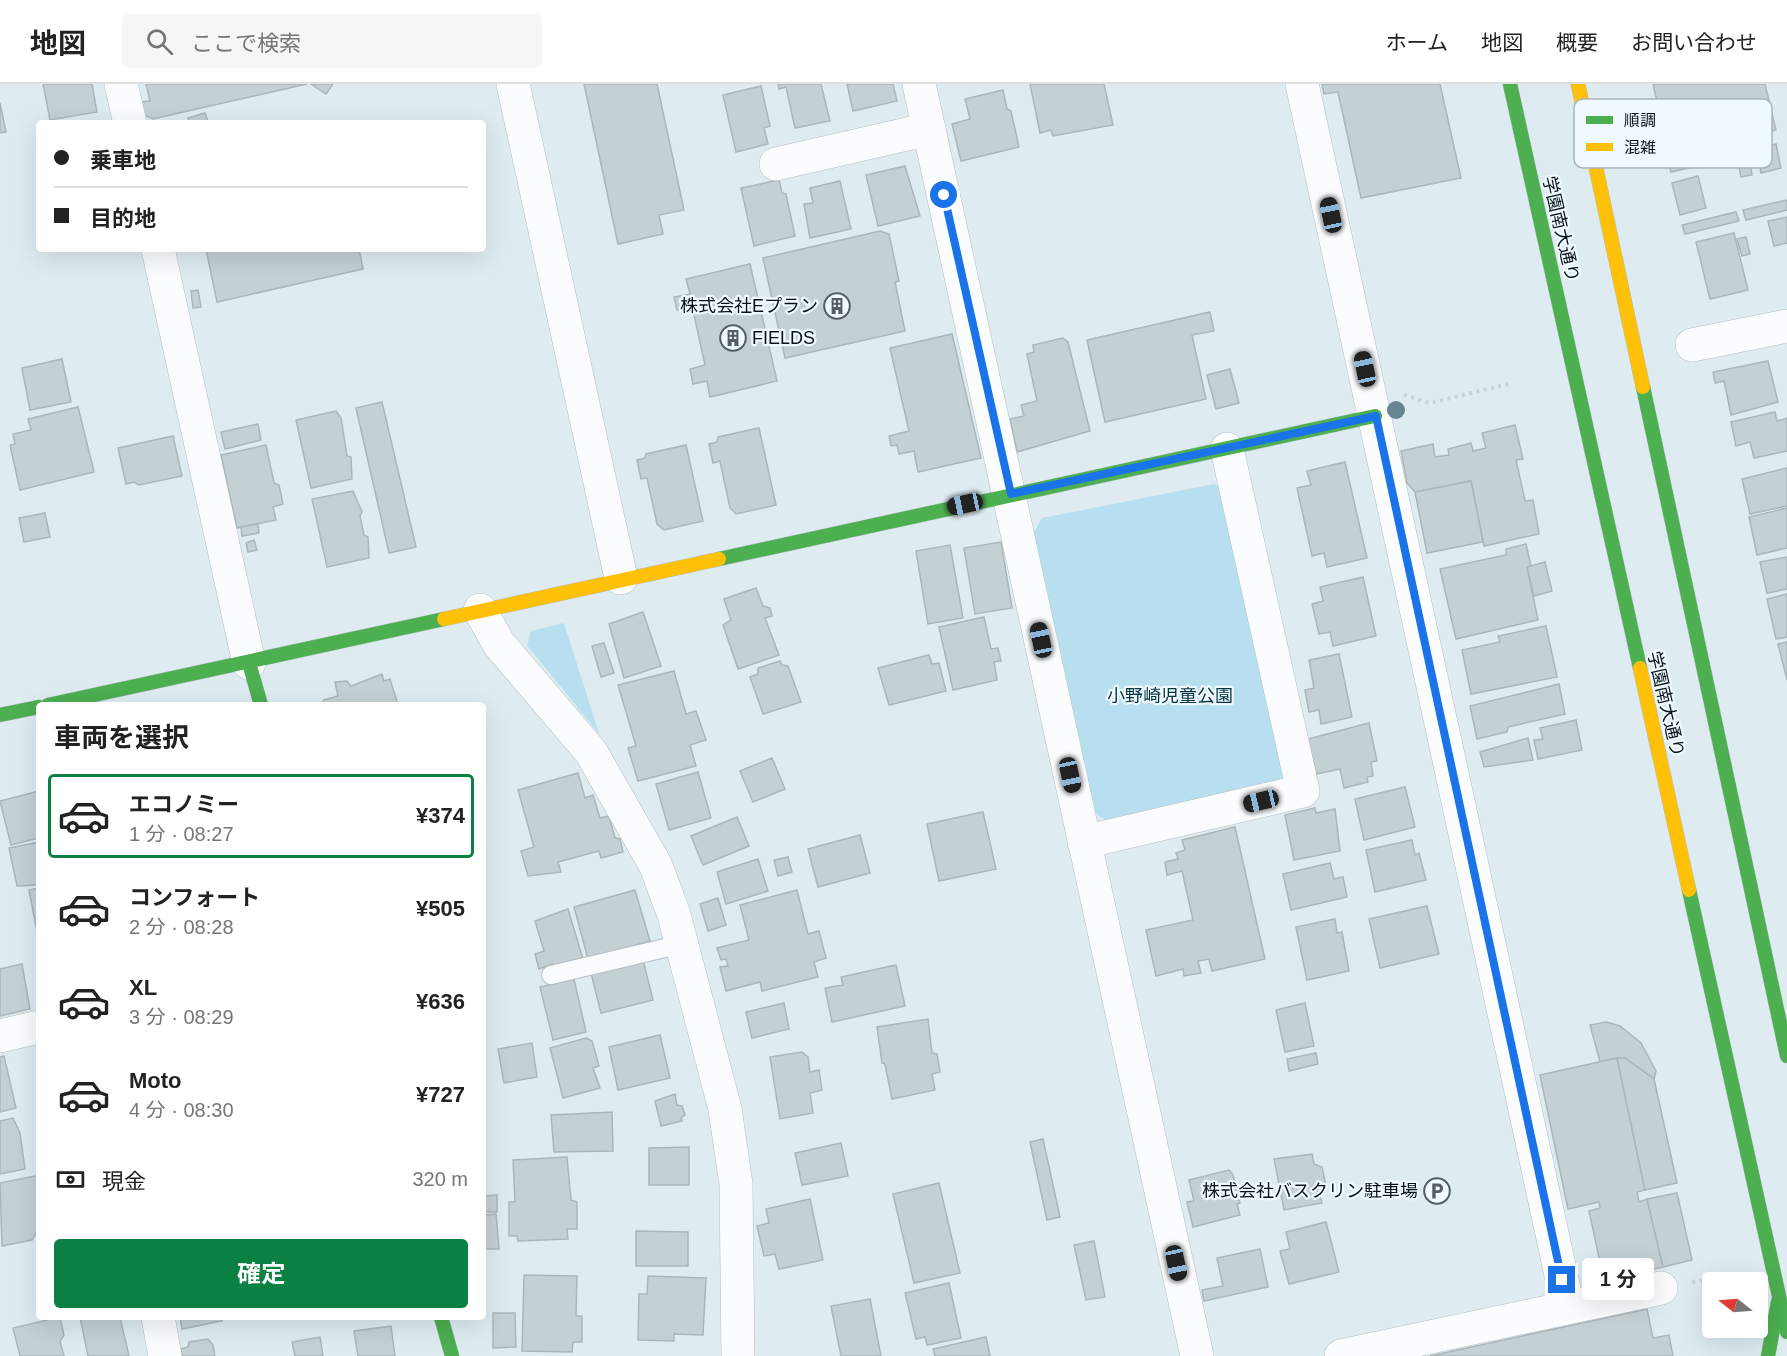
<!DOCTYPE html>
<html lang="ja">
<meta charset="utf-8">
<style>
:root{--surface:#fff;--page:#f6f6f6;--text:#222;--muted:#767676;--line:#e0e0e0;--accent:#0b8043}
body{margin:0;font-family:Helvetica,"Noto Sans JP",sans-serif;background:var(--page);color:var(--text);height:100vh;display:flex;flex-direction:column;font-size:22px;white-space:nowrap}
*{box-sizing:border-box;margin:0}
p{font-size:20px;color:var(--muted)}
.icon{flex:none;width:33px;height:33px;fill:none;stroke:currentColor;stroke-width:2;stroke-linecap:round;stroke-linejoin:round}
.map{position:relative;flex:1;overflow:hidden}
.side{position:absolute;left:36px;top:618px;width:450px;height:618px;display:flex;flex-direction:column;background:var(--surface);border-radius:6px;box-shadow:0 6px 24px #0002}
.side>*{flex:none}
.guide{position:absolute;left:36px;top:36px;width:450px;height:132px;border-radius:6px;box-shadow:0 6px 24px #0002;display:grid;align-content:center;height:132px;padding:0 18px;background:var(--surface)}
.needle{width:39px;rotate:287deg}
.tools{position:absolute;left:1702px;top:1188px;display:grid;gap:12px}
.tools a{display:grid;place-items:center;width:66px;height:66px;border-radius:6px;background:var(--surface);box-shadow:0 6px 24px #0002;font-size:30px}
.end{position:absolute;width:27px;height:27px;margin:-14px;border:8px solid #1a73e8;background:#fff;box-shadow:0 0 0 3px #fff}
.from{border-radius:50%}
.bubble{position:absolute;height:42px;border-radius:6px;background:var(--surface);box-shadow:0 6px 24px #0002;font-size:20px;font-weight:700;line-height:42px;text-align:center}
.car{position:absolute;width:18px;height:36px;margin:-18px -9px;border-radius:8px;box-shadow:0 0 4px 2px #0007;background:linear-gradient(#222 24%,#8ab4d8 0 40%,#222 0 76%,#8ab4d8 0 86%,#222 0)}
.guide b{display:flex;align-items:center;gap:21px;height:57px;font-size:22px}
.guide b+b{border-top:2px solid var(--line)}
.guide i{width:15px;height:15px;background:var(--text)}
ul{padding:0;list-style:none}
li{display:flex;align-items:center;gap:18px;height:84px;margin:0 12px 9px;padding:0 6px;border:3px solid transparent;border-radius:6px}
li div{flex:1}
li b{display:block;font-size:22px}
li em{font-style:normal;font-weight:700}
li.selected{border-color:var(--accent)}
li>.icon{width:54px;height:54px;stroke-width:1.5}
h2{padding:0 18px;font-size:27px;line-height:72px}
.pay{display:flex;align-items:center;gap:15px;height:66px;padding:0 18px;font-size:22px}
.pay p{margin-inline-start:auto}
.button{display:flex;gap:12px;margin-top:auto;padding:12px 18px}
.button a{flex:1;height:69px;border-radius:6px;background:var(--accent);color:#fff;font-size:24px;font-weight:700;line-height:69px;text-align:center}
header{display:flex;align-items:center;gap:36px;box-sizing:border-box;height:84px;padding:0 30px;background:var(--surface);border-bottom:2px solid var(--line)}
header strong{font-size:28px}
nav{display:flex;gap:33px;margin-inline-start:auto;font-size:21px}
.search{width:420px;height:54px;background:var(--page);display:flex;align-items:center;gap:15px;box-sizing:border-box;padding:0 21px;border-radius:6px;color:var(--muted);font-size:22px}
.map>svg:first-child{display:block}
.green{fill:#b7dfef}
.building{fill:#c5d0d5;stroke:#abb6ba;stroke-width:1.5}
.lines{fill:none;stroke-linecap:round;stroke-linejoin:round}
.lane-casing{stroke:#b4bec3;stroke-width:20}
.street-casing{stroke:#b4bec3;stroke-width:34}
.fast-casing{stroke:#b4bec3;stroke-width:15}
.slow-casing{stroke:#b4bec3;stroke-width:15}
.path{stroke:#cbd0d2;stroke-width:4;stroke-dasharray:3 4.5;stroke-linecap:butt}
.lane{stroke:#fafcfd;stroke-width:18}
.street{stroke:#fafcfd;stroke-width:33}
.fast{stroke:#4caf50;stroke-width:14}
.slow{stroke:#ffc107;stroke-width:14}
.tree{fill:#658691}
.route{stroke:#1a73e8;stroke-width:8}
.labels{text-anchor:middle;dominant-baseline:central;stroke-width:4.5;stroke-linejoin:round;paint-order:stroke}
.street-label{font-size:18px;fill:#091216;stroke:#f0fafe}
.poi-label{font-size:18px;fill:#091216;stroke:#f0fafe;text-anchor:end}
.park-label{font-size:18px;fill:#023341;stroke:#f0fafe}
.key{fill:#f0fafe;stroke:#abb4b8;stroke-width:1.5}
.key-label{font-size:16px;fill:#091216}
</style>
<header>
<strong>地図</strong>
<div class="search"><svg class="icon" aria-label="search" viewBox="0 0 24 24"><circle cx="10" cy="10" r="6"/><path d="M15 15l6 6"/></svg>ここで検索</div>
<nav><a>ホーム</a><a>地図</a><a>概要</a><a>お問い合わせ</a></nav>
</header>
<div class="map">
<svg width="1787" height="1272" viewBox="0 0 1787 1272">
<rect width="100%" height="100%" fill="#deecf2"/>
<!-- green -->
<g class="green">
<polygon points="1214,400 1225,406 1287,685 1276,701 1113,741 1096,730 1034,448 1042,434"/>
<polygon points="564,539 599,650 527,561 531,547"/>
</g>
<!-- building -->
<g class="building">
<polygon points="43,0 92,0 97,28 50,36"/>
<polygon points="146,0 307,0 153,35 144,31 142,18 150,17"/>
<polygon points="311,0 333,0 326,10"/>
<polygon points="584,0 657,0 684,126 659,131 663,150 618,160"/>
<polygon points="778,0 821,0 830,37 795,44 786,3 779,5"/>
<polygon points="847,0 893,0 897,17 853,27"/>
<polygon points="1030,0 1104,0 1113,41 1053,52 1051,46 1040,49"/>
<polygon points="1322,0 1440,0 1461,94 1361,114 1338,8 1324,10"/>
<polygon points="1653,0 1765,0 1776,46 1669,71"/>
<polygon points="761,2 770,42 764,44 768,60 736,68 723,11"/>
<polygon points="1003,6 1007,25 1011,27 1019,63 961,77 952,40 970,35 965,15"/>
<polygon points="0,19 6,48 0,49"/>
<polygon points="205,29 208,37 189,39 188,34"/>
<polygon points="1776,60 1781,84 1761,89 1756,65"/>
<polygon points="1722,66 1724,76 1671,88 1668,79"/>
<polygon points="1748,66 1752,91 1741,93 1736,68"/>
<polygon points="905,82 920,132 878,142 866,91"/>
<polygon points="1698,92 1706,124 1680,131 1672,99"/>
<polygon points="779,96 782,109 786,110 795,152 754,162 741,104"/>
<polygon points="840,97 851,145 810,154 804,120 813,119 810,104"/>
<polygon points="1787,116 1787,126 1746,136 1743,126"/>
<polygon points="1736,128 1739,137 1685,150 1682,141"/>
<polygon points="1787,133 1787,159 1774,162 1768,137"/>
<polygon points="880,147 889,150 899,197 895,198 905,247 785,274 763,174"/>
<polygon points="1734,149 1748,206 1710,215 1696,158"/>
<polygon points="1746,153 1750,170 1742,172 1737,155"/>
<polygon points="206,165 359,165 363,185 217,218"/>
<polygon points="750,180 777,297 710,313 707,297 693,300 690,285 705,281 692,222 677,226 674,213 690,210 686,195"/>
<polygon points="198,206 201,223 193,224 191,207"/>
<polygon points="1210,228 1214,247 1192,251 1206,315 1105,338 1087,256"/>
<polygon points="952,250 981,374 918,388 914,367 899,370 897,361 891,362 889,352 909,347 890,264"/>
<polygon points="1063,254 1068,258 1090,347 1017,368 1010,335 1024,332 1021,321 1037,317 1027,270 1034,268 1033,261"/>
<polygon points="62,275 71,318 30,326 22,284"/>
<polygon points="1768,277 1778,318 1731,331 1724,297 1715,299 1713,288"/>
<polygon points="1230,285 1239,319 1216,325 1207,291"/>
<polygon points="382,318 416,463 389,469 356,324"/>
<polygon points="78,323 94,388 20,406 10,361 15,360 13,350 31,346 28,335"/>
<polygon points="336,327 341,334 347,372 351,373 352,395 311,404 296,336"/>
<polygon points="1775,328 1777,337 1787,334 1787,367 1754,374 1750,358 1736,362 1731,338"/>
<polygon points="258,340 261,356 225,365 221,348"/>
<polygon points="1515,341 1523,375 1516,376 1525,417 1533,416 1539,450 1484,462 1471,397 1415,408 1407,399 1401,367 1433,360 1435,373 1449,371 1448,365 1471,359 1473,367 1486,364 1482,349"/>
<polygon points="759,344 776,421 736,430 730,424 720,377 713,379 709,360 717,358 718,353"/>
<polygon points="173,352 182,392 139,401 134,398 126,400 118,364"/>
<polygon points="266,361 274,399 279,401 283,420 273,423 276,436 237,444 221,371"/>
<polygon points="686,361 703,437 664,446 657,440 647,394 641,395 637,376 645,374 646,370"/>
<polygon points="1345,378 1367,474 1327,483 1324,469 1312,472 1297,404 1311,401 1307,387"/>
<polygon points="1787,384 1787,422 1750,430 1742,395"/>
<polygon points="1471,397 1483,458 1427,469 1415,408"/>
<polygon points="353,407 362,428 360,432 364,451 368,453 369,474 327,483 312,415"/>
<polygon points="1787,424 1787,464 1757,471 1749,433"/>
<polygon points="45,429 50,453 24,458 19,434"/>
<polygon points="258,440 259,449 242,452 241,443"/>
<polygon points="254,456 257,466 248,468 246,459"/>
<polygon points="1001,458 1012,524 975,530 964,464"/>
<polygon points="1526,460 1531,482 1527,483 1538,536 1456,555 1440,485 1506,471 1506,465"/>
<polygon points="950,461 963,534 928,540 916,467"/>
<polygon points="1787,473 1787,505 1767,509 1760,478"/>
<polygon points="1545,478 1552,507 1534,512 1527,483"/>
<polygon points="1363,493 1376,552 1333,562 1330,548 1319,550 1312,520 1323,517 1320,503"/>
<polygon points="756,504 763,522 770,524 772,532 765,534 779,571 738,585 723,541 731,536 724,515"/>
<polygon points="1787,510 1787,553 1776,555 1767,515"/>
<polygon points="643,528 661,582 624,594 609,540"/>
<polygon points="984,533 991,565 998,564 1001,577 994,578 997,596 953,606 939,543"/>
<polygon points="1546,542 1557,593 1471,610 1462,566 1500,558 1498,552"/>
<polygon points="1787,558 1787,596 1778,560"/>
<polygon points="604,559 614,589 601,593 592,562"/>
<polygon points="1339,570 1352,633 1321,640 1319,626 1309,628 1305,606 1314,604 1309,576"/>
<polygon points="929,571 932,580 939,579 946,607 889,621 878,584"/>
<polygon points="780,577 782,581 788,582 801,618 763,630 750,593 758,590 758,584"/>
<polygon points="674,587 686,630 696,627 706,656 690,661 696,682 638,697 628,664 636,662 618,601"/>
<polygon points="382,590 384,597 390,595 398,621 321,621 324,616 338,612 335,598 347,597 351,602"/>
<polygon points="1559,600 1565,630 1508,643 1507,648 1477,655 1470,622"/>
<polygon points="1576,636 1582,666 1538,675 1534,656 1543,655 1540,644"/>
<polygon points="1369,639 1377,677 1371,678 1373,692 1367,693 1368,698 1344,704 1340,685 1316,690 1308,655"/>
<polygon points="1528,654 1533,676 1484,683 1480,668"/>
<polygon points="772,674 785,705 753,718 740,687"/>
<polygon points="698,688 711,734 669,746 656,700"/>
<polygon points="578,689 585,714 593,711 600,734 609,732 615,754 620,755 623,768 601,774 599,767 558,778 561,788 528,792 521,767 534,763 518,706"/>
<polygon points="1405,703 1415,743 1364,756 1355,715"/>
<polygon points="39,707 39,754 11,761 0,717"/>
<polygon points="1315,724 1316,729 1335,725 1340,767 1294,776 1285,731"/>
<polygon points="983,728 996,785 939,797 927,740"/>
<polygon points="737,733 749,762 703,781 691,752"/>
<polygon points="1235,743 1265,875 1212,887 1209,875 1198,877 1201,889 1184,892 1183,885 1156,892 1146,846 1193,836 1182,787 1167,791 1165,778 1178,775 1176,769 1185,766 1182,756"/>
<polygon points="860,751 870,789 818,803 808,765"/>
<polygon points="1412,756 1415,771 1419,769 1426,796 1375,808 1366,766"/>
<polygon points="39,758 39,801 17,802 9,764"/>
<polygon points="788,773 792,788 778,792 774,776"/>
<polygon points="758,775 768,807 726,820 717,788"/>
<polygon points="1330,779 1334,795 1343,793 1347,813 1291,826 1283,790"/>
<polygon points="39,804 39,858 29,806"/>
<polygon points="635,806 650,857 588,875 574,823"/>
<polygon points="797,806 808,850 819,847 826,874 814,878 818,893 762,907 760,898 726,907 720,883 728,882 726,875 721,876 717,864 749,856 740,821"/>
<polygon points="718,814 726,841 708,847 700,820"/>
<polygon points="1427,822 1439,870 1380,884 1369,835"/>
<polygon points="568,825 583,875 554,884 553,880 539,885 535,870 544,867 535,837"/>
<polygon points="1335,835 1337,849 1342,848 1349,887 1307,896 1296,843"/>
<polygon points="643,876 653,916 601,929 591,889"/>
<polygon points="22,880 30,925 0,932 0,885"/>
<polygon points="896,881 905,922 832,938 825,904 843,901 841,893"/>
<polygon points="574,895 586,948 553,956 540,903"/>
<polygon points="784,919 789,945 752,954 746,928"/>
<polygon points="1305,919 1314,962 1285,968 1276,926"/>
<polygon points="928,935 932,969 937,970 940,988 932,990 935,1006 892,1015 885,980 882,979 877,943"/>
<polygon points="1606,938 1620,942 1641,959 1656,987 1654,995 1625,974 1600,978 1590,941"/>
<polygon points="660,951 670,994 618,1006 609,963"/>
<polygon points="586,954 592,957 599,982 593,984 600,1004 563,1014 550,964"/>
<polygon points="532,959 537,993 504,999 498,965"/>
<polygon points="802,968 808,973 810,988 819,986 822,1006 810,1009 813,1029 780,1035 770,973"/>
<polygon points="1316,969 1318,980 1289,987 1287,975"/>
<polygon points="4,972 16,1024 0,1028 0,973"/>
<polygon points="1617,974 1645,1106 1637,1108 1639,1118 1647,1115 1663,1183 1604,1197 1589,1127 1600,1124 1599,1118 1568,1125 1540,991"/>
<polygon points="1617,974 1625,974 1654,995 1677,1099 1645,1106"/>
<polygon points="675,1010 677,1021 682,1022 685,1031 681,1034 682,1037 661,1042 655,1017"/>
<polygon points="612,1028 613,1067 554,1068 551,1031"/>
<polygon points="13,1034 20,1049 25,1085 0,1090 0,1037"/>
<polygon points="1043,1055 1060,1133 1047,1136 1030,1058"/>
<polygon points="841,1059 848,1092 802,1101 795,1069"/>
<polygon points="689,1063 689,1101 649,1101 649,1064"/>
<polygon points="1312,1070 1314,1080 1322,1083 1326,1102 1317,1104 1322,1119 1284,1126 1274,1075"/>
<polygon points="567,1073 571,1116 577,1118 577,1145 567,1145 568,1155 518,1157 517,1152 509,1152 509,1118 515,1118 513,1076"/>
<polygon points="1229,1086 1233,1091 1240,1119 1237,1120 1240,1131 1193,1143 1187,1118 1194,1117 1189,1096"/>
<polygon points="35,1092 39,1094 39,1144 32,1156 2,1162 0,1099"/>
<polygon points="939,1099 960,1189 914,1199 893,1110"/>
<polygon points="1677,1109 1692,1176 1663,1183 1647,1115"/>
<polygon points="497,1111 497,1128 483,1128 483,1112"/>
<polygon points="810,1115 823,1176 779,1185 775,1170 764,1172 757,1142 769,1139 766,1125"/>
<polygon points="496,1130 499,1165 483,1165 483,1131"/>
<polygon points="1326,1138 1339,1188 1289,1200 1280,1167 1290,1165 1286,1148"/>
<polygon points="636,1147 688,1148 688,1182 636,1182"/>
<polygon points="1094,1157 1105,1213 1086,1216 1074,1161"/>
<polygon points="1260,1165 1268,1203 1204,1217 1202,1206 1223,1202 1217,1174"/>
<polygon points="524,1191 577,1192 576,1232 582,1232 582,1258 573,1258 572,1268 522,1267"/>
<polygon points="648,1192 706,1194 703,1251 674,1250 674,1257 638,1256 639,1210 647,1210"/>
<polygon points="949,1199 961,1254 927,1261 925,1253 916,1255 905,1209"/>
<polygon points="870,1215 881,1272 841,1272 831,1222"/>
<polygon points="1647,1225 1653,1254 1669,1251 1673,1272 1430,1272"/>
<polygon points="493,1229 515,1229 516,1263 493,1264"/>
<polygon points="60,1233 64,1251 60,1257 64,1272 20,1272 13,1244"/>
<polygon points="80,1233 120,1233 129,1272 88,1272"/>
<polygon points="180,1233 222,1233 222,1237 182,1245"/>
<polygon points="391,1242 395,1272 358,1272 354,1247"/>
<polygon points="320,1253 323,1272 295,1272 292,1258"/>
<polygon points="986,1253 990,1272 935,1272 933,1265"/>
<polygon points="208,1255 213,1261 215,1272 182,1272 181,1265 188,1263 189,1258"/>
</g>
<g class="lines">
<!-- lane casing -->
<g class="lane-casing">
<polyline id="lane" points="551,891 682,860"/>
</g>
<!-- street casing -->
<g class="street-casing">
<g id="street">
<polyline points="121,0 130,39"/>
<polyline points="513,0 621,494"/>
<polyline points="919,0 1197,1272"/>
<polyline points="1302,0 1568,1223"/>
<polyline points="776,80 929,45"/>
<polyline points="158,165 249,579"/>
<polyline points="1692,261 1787,242"/>
<polyline points="480,526 499,560 591,668 656,782 674,831 725,1025 736,1100 738,1272"/>
<polyline points="1084,758 1303,707 1227,365"/>
<polyline points="0,952 39,943"/>
<polyline points="158,1233 165,1272"/>
<polyline points="1341,1272 1661,1204"/>
</g>
</g>
<!-- fast casing -->
<g class="fast-casing">
<g id="fast">
<polyline points="1510,0 1640,584"/>
<polyline points="1643,303 1787,972"/>
<polyline points="719,475 1375,332"/>
<polyline points="249,579 261,621"/>
<polyline points="48,621 444,535"/>
<polyline points="0,631 39,623"/>
<polyline points="1689,806 1787,1248"/>
<polyline points="441,1233 452,1272"/>
<polyline points="1768,1272 1778,1218"/>
</g>
</g>
<!-- slow casing -->
<g class="slow-casing">
<g id="slow">
<polyline points="1578,0 1643,303"/>
<polyline points="444,535 719,475"/>
<polyline points="1640,584 1689,806"/>
</g>
</g>
<!-- path -->
<g class="path">
<polyline points="1404,311 1430,319 1513,299"/>
<polyline points="1692,1198 1709,1195"/>
</g>
<!-- lane -->
<use href="#lane" class="lane"/>
<!-- street -->
<use href="#street" class="street"/>
<!-- fast -->
<use href="#fast" class="fast"/>
<!-- slow -->
<use href="#slow" class="slow"/>
</g>
<!-- trees -->
<circle class="tree" cx="1396" cy="326" r="9"/>
<g class="lines">
<!-- route -->
<polyline class="route" points="944,111 1011,410 1376,332 1562,1196"/>
</g>
<!-- icons -->
<defs>
<g id="building-ring" transform="scale(1.35)"><circle r="9.5" fill="#f0fafe" stroke="#545e63" stroke-width="1.5"/><path d="M-4-6H4V6H1V3H-1V6H-4ZM-2.5-4.3h1.7v1.8h-1.7ZM.8-4.3h1.7v1.8H.8ZM-2.5-1h1.7V.8h-1.7ZM.8-1h1.7V.8H.8Z" fill="#545e63"/></g>
<g id="parking-ring" transform="scale(1.35)"><circle r="9.5" fill="#f0fafe" stroke="#545e63" stroke-width="1.5"/><path d="M-3.5-5.5H1a3.5 3.5 0 0 1 0 7H-1V5.5H-3.5ZM-1-3.4V-.6H.8a1.4 1.4 0 0 0 0-2.8Z" fill="#545e63"/></g>
</defs>
<g fill-rule="evenodd">
<use href="#building-ring" x="837" y="222"/>
<use href="#building-ring" x="733" y="254"/>
<use href="#parking-ring" x="1437" y="1107"/>
</g>
<g class="labels">
<!-- street labels -->
<g class="street-label">
<text transform="translate(1561 145) rotate(77)">学園南大通り</text>
<text transform="translate(1666 620) rotate(77)">学園南大通り</text>
</g>
<!-- poi labels -->
<g class="poi-label">
<text x="818" y="222">株式会社Eプラン</text>
<text x="752" y="254" text-anchor="start">FIELDS</text>
<text x="1418" y="1107">株式会社バスクリン駐車場</text>
</g>
<!-- park labels -->
<g class="park-label">
<text x="1170" y="612">小野崎児童公園</text>
</g>
</g>
<!-- legend -->
<rect x="1574" y="15" width="198" height="69" rx="9" class="key"/>
<rect x="1586" y="32" width="27" height="8" fill="#4caf50"/>
<rect x="1586" y="59" width="27" height="8" fill="#ffc107"/>
<g class="key-label">
<text x="1624" y="42">順調</text>
<text x="1624" y="69">混雑</text>
</g>
</svg>
<div class="tools">
<a><svg class="needle" viewBox="-14 -14 28 28"><path d="M0-13l5 13h-10z" fill="#e53935"/><path d="M0 13l5-13h-10z" fill="#767676"/></svg></a>
</div>
<i class="end from" style="left:944px;top:111px"></i>
<i class="end" style="left:1562px;top:1196px"></i>
<div class="bubble" style="left:1582px;top:1174px;width:72px">1 分</div>
<i class="car" style="left:1331px;top:131px;rotate:348deg"></i>
<i class="car" style="left:1365px;top:285px;rotate:348deg"></i>
<i class="car" style="left:965px;top:420px;rotate:258deg"></i>
<i class="car" style="left:1041px;top:556px;rotate:348deg"></i>
<i class="car" style="left:1070px;top:691px;rotate:168deg"></i>
<i class="car" style="left:1261px;top:717px;rotate:257deg"></i>
<i class="car" style="left:1176px;top:1179px;rotate:168deg"></i>
<div class="guide">
<b><i class="from"></i>乗車地</b>
<b><i></i>目的地</b>
</div>
<section class="side">
<h2>車両を選択</h2>
<ul>
<li class="selected"><svg class="icon" aria-label="car" viewBox="0 0 24 24"><path d="M5 17H2v-5l4-1 3-4h7l3 4 3 1v5h-3M9 17h6M6 11h13"/><circle cx="7" cy="17" r="2"/><circle cx="17" cy="17" r="2"/></svg><div><b>エコノミー</b><p>1 分 · 08:27</p></div><em>¥374</em></li>
<li><svg class="icon" aria-label="car" viewBox="0 0 24 24"><path d="M5 17H2v-5l4-1 3-4h7l3 4 3 1v5h-3M9 17h6M6 11h13"/><circle cx="7" cy="17" r="2"/><circle cx="17" cy="17" r="2"/></svg><div><b>コンフォート</b><p>2 分 · 08:28</p></div><em>¥505</em></li>
<li><svg class="icon" aria-label="car" viewBox="0 0 24 24"><path d="M5 17H2v-5l4-1 3-4h7l3 4 3 1v5h-3M9 17h6M6 11h13"/><circle cx="7" cy="17" r="2"/><circle cx="17" cy="17" r="2"/></svg><div><b>XL</b><p>3 分 · 08:29</p></div><em>¥636</em></li>
<li><svg class="icon" aria-label="car" viewBox="0 0 24 24"><path d="M5 17H2v-5l4-1 3-4h7l3 4 3 1v5h-3M9 17h6M6 11h13"/><circle cx="7" cy="17" r="2"/><circle cx="17" cy="17" r="2"/></svg><div><b>Moto</b><p>4 分 · 08:30</p></div><em>¥727</em></li>
</ul>
<div class="pay"><svg class="icon" aria-label="cash" viewBox="0 0 24 24"><path d="M3 7h18v10H3z"/><circle cx="12" cy="12" r="2"/></svg>現金<p>320 m</p></div>
<div class="button"><a>確定</a></div>
</section>
</div>
